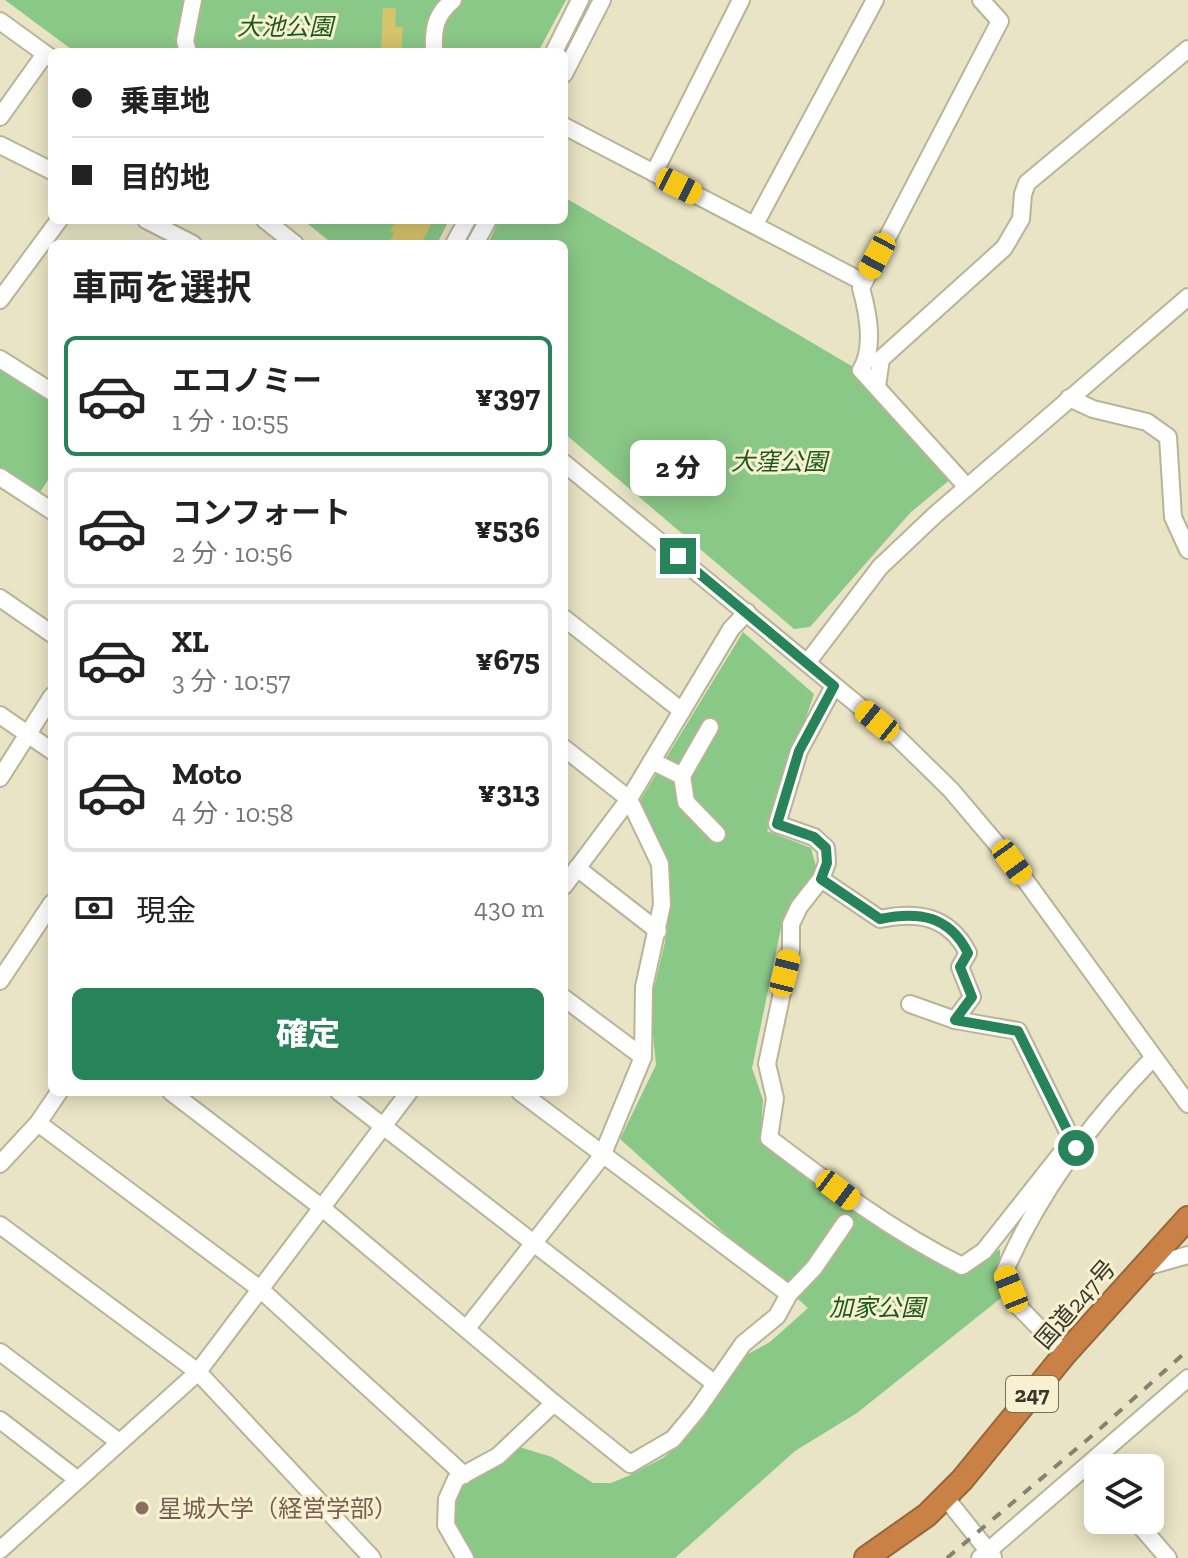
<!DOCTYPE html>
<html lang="ja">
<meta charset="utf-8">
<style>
:root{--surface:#fff;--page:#f2f2f2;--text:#222;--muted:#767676;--line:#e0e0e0;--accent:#278359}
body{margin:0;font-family:"Zilla Slab","Noto Sans JP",serif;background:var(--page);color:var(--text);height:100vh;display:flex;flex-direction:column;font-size:30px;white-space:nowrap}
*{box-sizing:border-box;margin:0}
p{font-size:26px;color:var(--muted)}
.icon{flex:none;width:44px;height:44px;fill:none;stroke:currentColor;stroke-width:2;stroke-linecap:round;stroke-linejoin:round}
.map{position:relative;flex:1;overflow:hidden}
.details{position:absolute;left:48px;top:240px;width:520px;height:856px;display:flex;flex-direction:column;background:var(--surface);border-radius:12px;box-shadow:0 4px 20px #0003}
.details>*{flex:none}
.hud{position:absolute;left:48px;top:48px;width:520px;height:176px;border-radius:12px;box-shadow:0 4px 20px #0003;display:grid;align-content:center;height:176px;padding:0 24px;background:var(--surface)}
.buttons{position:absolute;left:1084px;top:1454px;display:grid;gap:16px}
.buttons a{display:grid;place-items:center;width:80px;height:80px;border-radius:12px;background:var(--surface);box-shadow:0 4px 20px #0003;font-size:40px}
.end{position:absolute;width:36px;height:36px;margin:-18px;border:10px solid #278359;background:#fff;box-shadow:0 0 0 4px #fff}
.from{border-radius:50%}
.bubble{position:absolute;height:56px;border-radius:12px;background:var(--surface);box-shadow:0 4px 20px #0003;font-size:26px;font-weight:800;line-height:56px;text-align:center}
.car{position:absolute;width:24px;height:48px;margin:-24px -12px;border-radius:10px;box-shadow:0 0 6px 2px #0007;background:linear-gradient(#f5c518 24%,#345 0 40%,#f5c518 0 76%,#345 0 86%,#f5c518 0)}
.hud b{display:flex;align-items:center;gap:28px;height:76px;font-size:30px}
.hud b+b{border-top:2px solid var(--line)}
.hud i{width:20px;height:20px;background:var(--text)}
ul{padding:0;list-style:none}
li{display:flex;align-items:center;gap:24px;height:120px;margin:0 16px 12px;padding:0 8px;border:4px solid var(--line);border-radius:12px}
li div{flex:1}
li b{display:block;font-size:30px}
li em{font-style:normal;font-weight:800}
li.active{border-color:var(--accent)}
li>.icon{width:72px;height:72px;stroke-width:1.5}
h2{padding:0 24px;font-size:36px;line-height:96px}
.pay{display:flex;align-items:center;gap:20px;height:88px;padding:0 24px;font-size:30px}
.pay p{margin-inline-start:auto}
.action{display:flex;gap:16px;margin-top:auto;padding:16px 24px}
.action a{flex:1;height:92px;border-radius:12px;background:var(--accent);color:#fff;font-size:32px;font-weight:800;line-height:92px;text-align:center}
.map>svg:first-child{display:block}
.green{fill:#8ac887}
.building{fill:#d6c46a}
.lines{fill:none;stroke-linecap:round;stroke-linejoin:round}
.minor-casing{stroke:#b9b496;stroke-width:20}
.highway-casing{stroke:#97673c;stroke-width:26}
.minor{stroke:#fff;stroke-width:16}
.highway{stroke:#c98145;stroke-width:22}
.rail{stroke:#85826d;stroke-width:4;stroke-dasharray:10 10;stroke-linecap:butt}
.route{stroke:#278359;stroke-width:10}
.education-dot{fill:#8d6e63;stroke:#f7f1d2;stroke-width:3}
.labels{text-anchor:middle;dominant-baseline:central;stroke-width:6;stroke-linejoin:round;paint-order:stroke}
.shield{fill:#f7f1d2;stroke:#73705e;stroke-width:2}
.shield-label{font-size:22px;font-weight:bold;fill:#3a382c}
.park-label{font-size:24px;font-style:italic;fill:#1b5a1b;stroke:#f7f1d2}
.street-label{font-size:24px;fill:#3a382c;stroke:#f7f1d2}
.education-label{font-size:24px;fill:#785e54;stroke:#f7f1d2;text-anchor:start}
</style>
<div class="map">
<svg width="1188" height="1558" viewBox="0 0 1188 1558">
<rect width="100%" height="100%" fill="#e9e4c5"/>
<!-- green -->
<g class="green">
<polygon points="5,0 566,0 538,52 75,52"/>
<polygon points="564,197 855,368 952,478 910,513 810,627 794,629 564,433 564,244 488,244 499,220 564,220"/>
<polygon points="303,220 449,220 437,244 333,244"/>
<polygon points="0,366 52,399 52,474 38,495 0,470"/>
<path d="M 743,632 L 814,694 L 767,831 L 811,848 L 817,870 L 781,928 L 752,1068 L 763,1100 L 760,1142 L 889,1234 L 964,1273 L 1000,1249 L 1001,1298 L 857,1413 L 795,1451 L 675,1558 L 472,1558 C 466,1548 456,1536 453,1525 C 443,1487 491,1464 516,1446 L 552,1457 L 593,1483 L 611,1483 L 628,1476 L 663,1458 L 680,1444 L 739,1359 L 770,1342 L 808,1308 L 620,1139 L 656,1065 L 650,1005 L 665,942 L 669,895 L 638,804 Z"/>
</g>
<!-- building -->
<g class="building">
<polygon points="383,8 396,8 395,27 403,27 401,52 381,52"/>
<polygon points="397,220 433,220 421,244 388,244 394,233 390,231"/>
</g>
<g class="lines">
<!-- minor casing -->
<g class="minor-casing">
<g id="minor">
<polyline points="0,21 51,58"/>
<polyline points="188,52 185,41 193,0"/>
<path d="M 434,52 C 433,29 435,15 453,0"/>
<polyline points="554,52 580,0"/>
<polyline points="564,74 602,0"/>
<polyline points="0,117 45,54"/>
<polyline points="564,126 863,282"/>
<polyline points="0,145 52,171"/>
<polyline points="654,173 741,0"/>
<polyline points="146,220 193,244"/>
<polyline points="265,220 295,244"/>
<polyline points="755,224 875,0"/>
<polyline points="454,244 467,220"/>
<polyline points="475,244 488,220"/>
<polyline points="0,300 59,220"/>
<polyline points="0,359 52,392"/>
<polyline points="877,386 881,359 1004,248 1021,219 1023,194 1027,183 1188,49"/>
<polyline points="1069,398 1093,409 1147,422 1168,437 1173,517 1188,550"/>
<polyline points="564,463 898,738 951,790 1012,862 1188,1104"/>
<polyline points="0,477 52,511"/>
<path d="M 967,487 L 861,370 C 875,347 868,313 861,288 L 1000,21 L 981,0"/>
<polyline points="0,598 52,634"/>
<polyline points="564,618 682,711"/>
<polyline points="807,663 880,567 936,514 1188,297"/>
<polyline points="0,715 52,751"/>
<polyline points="652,761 682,776 686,802 717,834"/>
<polyline points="682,776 710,727"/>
<polyline points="0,778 52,696"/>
<polyline points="577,868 658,931"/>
<path d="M 821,879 L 880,919 C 918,911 949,916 968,953 L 960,967 L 972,997 L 955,1020 L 1018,1031 L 1076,1148 L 1064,1150 L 984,1251 L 962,1266 C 892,1231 831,1185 769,1138 L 775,1098 L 767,1064 L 791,950 L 791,924 L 799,907 L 821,879 L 827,863 L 826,848 L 814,837 L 777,824 L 799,751 L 834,686"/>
<polyline points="564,886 629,799 731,629 747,612"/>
<polyline points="0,981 52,903"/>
<polyline points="564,998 643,1057"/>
<polyline points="910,1004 955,1020"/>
<polyline points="171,1092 321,1207 554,1403 630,1464 673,1439 697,1410 743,1344 777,1316 789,1294 814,1268 845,1223"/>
<polyline points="339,1092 714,1383"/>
<polyline points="520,1092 789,1294"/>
<polyline points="38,1123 260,1289 464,1475"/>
<polyline points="0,1164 38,1123 59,1092"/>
<polyline points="0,1225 198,1372 372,1558"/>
<polyline points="1142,1268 1188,1255"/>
<polyline points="467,1328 602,1156 643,1057 644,987 662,905 660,864 629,799 564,748"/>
<polyline points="0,1352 119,1442"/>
<path d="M 1065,1354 L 1018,1306 L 1004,1273 C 1039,1191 1092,1121 1153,1058"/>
<polyline points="0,1420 78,1480"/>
<polyline points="945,1497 993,1557"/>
<polyline points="1135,1520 1168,1558"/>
<polyline points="0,1550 197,1373 409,1092"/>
<polyline points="465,1558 446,1525 447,1499 456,1479 498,1456 554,1403"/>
<polyline points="980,1558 1188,1378"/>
</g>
</g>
<!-- highway casing -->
<g class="highway-casing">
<polyline id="highway" points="866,1558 927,1515 962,1480 1065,1354 1188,1218"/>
</g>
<!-- minor -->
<use href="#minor" class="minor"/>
<!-- highway -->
<use href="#highway" class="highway"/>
<!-- rail -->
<polyline class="rail" points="947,1558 1094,1434 1188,1350"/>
</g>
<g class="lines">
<!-- route -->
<path class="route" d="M 678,556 L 834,686 L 799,751 L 777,824 L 814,837 L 826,848 L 827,863 L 821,879 L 880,919 C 918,911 949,915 968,953 L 960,967 L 972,997 L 955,1020 L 1018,1031 L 1076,1148"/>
</g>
<!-- markers -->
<circle class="education-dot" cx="142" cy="1508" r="8"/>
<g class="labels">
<!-- shield labels -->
<rect class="shield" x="1006" y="1376" width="52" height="36" rx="6"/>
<g class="shield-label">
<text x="1032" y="1394">247</text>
</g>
<!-- park labels -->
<g class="park-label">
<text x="285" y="26">大池公園</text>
<text x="779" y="461">大窪公園</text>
<text x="877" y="1307">加家公園</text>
</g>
<!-- street labels -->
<g class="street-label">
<text transform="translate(1075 1304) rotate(-49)">国道247号</text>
</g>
<!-- education labels -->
<g class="education-label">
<text x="158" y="1508">星城大学（経営学部）</text>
</g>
</g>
</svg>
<div class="buttons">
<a><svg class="icon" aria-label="layers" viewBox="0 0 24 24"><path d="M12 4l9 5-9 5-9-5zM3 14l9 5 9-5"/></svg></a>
</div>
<i class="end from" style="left:1076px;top:1148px"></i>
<i class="end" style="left:678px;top:556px"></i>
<div class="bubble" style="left:630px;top:440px;width:96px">2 分</div>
<i class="car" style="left:679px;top:186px;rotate:117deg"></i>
<i class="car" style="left:877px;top:256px;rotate:208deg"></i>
<i class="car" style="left:877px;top:721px;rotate:309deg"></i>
<i class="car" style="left:1012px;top:862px;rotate:144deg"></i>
<i class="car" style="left:785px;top:973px;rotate:14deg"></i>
<i class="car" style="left:838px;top:1190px;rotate:127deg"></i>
<i class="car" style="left:1011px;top:1289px;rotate:338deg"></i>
<div class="hud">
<b><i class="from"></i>乗車地</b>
<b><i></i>目的地</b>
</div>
<section class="details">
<h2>車両を選択</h2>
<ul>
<li class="active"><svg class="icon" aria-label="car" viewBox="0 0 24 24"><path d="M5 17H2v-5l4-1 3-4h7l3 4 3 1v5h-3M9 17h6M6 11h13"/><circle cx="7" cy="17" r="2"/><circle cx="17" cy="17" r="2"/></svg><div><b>エコノミー</b><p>1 分 · 10:55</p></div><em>¥397</em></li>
<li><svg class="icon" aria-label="car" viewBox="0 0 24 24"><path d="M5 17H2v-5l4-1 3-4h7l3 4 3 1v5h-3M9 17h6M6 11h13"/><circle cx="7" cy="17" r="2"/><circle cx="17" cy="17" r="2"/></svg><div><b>コンフォート</b><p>2 分 · 10:56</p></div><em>¥536</em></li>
<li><svg class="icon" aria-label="car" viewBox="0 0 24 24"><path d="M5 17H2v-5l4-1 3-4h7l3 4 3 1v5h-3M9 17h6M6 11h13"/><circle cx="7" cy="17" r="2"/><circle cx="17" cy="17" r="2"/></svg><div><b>XL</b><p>3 分 · 10:57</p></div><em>¥675</em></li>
<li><svg class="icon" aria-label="car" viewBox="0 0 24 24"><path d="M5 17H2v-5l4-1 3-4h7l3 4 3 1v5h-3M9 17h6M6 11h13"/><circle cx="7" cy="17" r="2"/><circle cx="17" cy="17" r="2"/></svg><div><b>Moto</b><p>4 分 · 10:58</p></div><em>¥313</em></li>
</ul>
<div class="pay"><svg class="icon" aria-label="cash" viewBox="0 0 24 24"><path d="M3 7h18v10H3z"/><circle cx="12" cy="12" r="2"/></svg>現金<p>430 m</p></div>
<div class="action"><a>確定</a></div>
</section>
</div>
